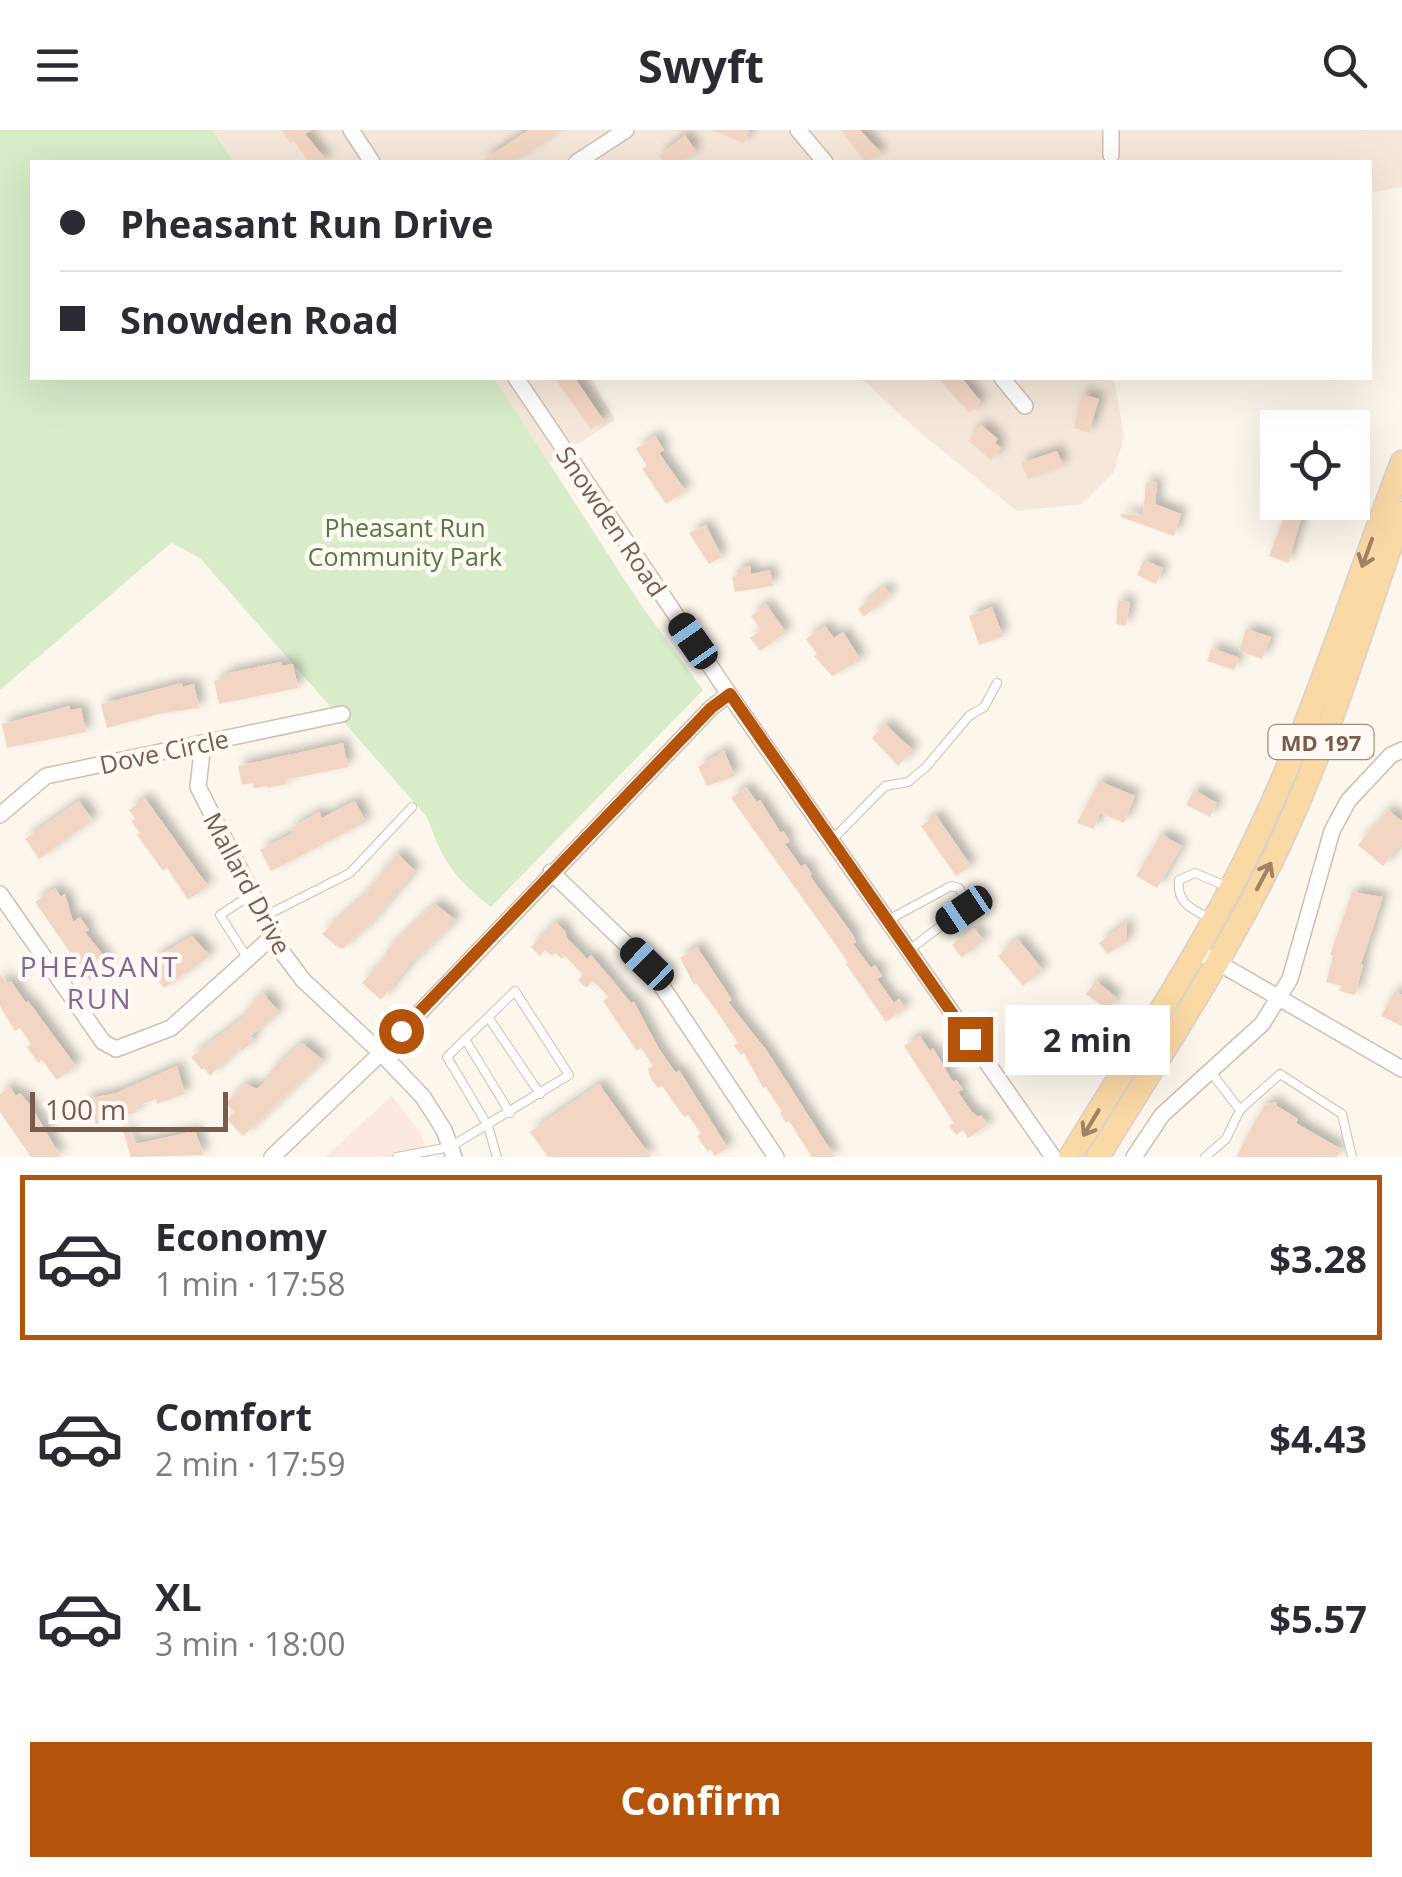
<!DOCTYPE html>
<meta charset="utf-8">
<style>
:root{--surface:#fff;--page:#f2f2f3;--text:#2b2b33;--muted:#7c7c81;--line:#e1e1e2;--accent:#b45309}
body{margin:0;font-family:"Open Sans",sans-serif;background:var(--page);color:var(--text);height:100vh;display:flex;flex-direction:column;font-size:38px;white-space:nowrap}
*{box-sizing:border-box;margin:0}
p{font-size:32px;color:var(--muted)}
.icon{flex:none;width:55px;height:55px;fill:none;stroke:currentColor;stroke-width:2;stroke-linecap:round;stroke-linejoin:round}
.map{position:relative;height:1027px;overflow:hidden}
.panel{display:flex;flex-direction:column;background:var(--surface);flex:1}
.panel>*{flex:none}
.hud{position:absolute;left:30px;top:30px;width:1342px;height:220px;border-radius:0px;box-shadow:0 10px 40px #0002;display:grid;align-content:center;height:220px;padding:0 30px;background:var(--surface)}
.fabs{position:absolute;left:1260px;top:280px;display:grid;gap:20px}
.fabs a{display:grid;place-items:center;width:110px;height:110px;border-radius:0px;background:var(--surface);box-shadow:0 10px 40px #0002;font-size:50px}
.scale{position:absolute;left:30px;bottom:25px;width:198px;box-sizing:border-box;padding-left:10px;border:5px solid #7a5c4d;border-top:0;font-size:28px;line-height:35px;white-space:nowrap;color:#7a5c4d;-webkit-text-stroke:8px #fffaf3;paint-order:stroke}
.end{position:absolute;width:45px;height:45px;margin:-22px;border:12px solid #b45309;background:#fff;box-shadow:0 0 0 5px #fff}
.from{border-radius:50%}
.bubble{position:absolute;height:70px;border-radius:0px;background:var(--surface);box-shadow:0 10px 40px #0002;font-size:32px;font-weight:700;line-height:70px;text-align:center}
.car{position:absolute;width:30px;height:60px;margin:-30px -15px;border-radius:12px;box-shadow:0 0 8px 2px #0007;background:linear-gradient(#222 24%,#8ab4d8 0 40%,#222 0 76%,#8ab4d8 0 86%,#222 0)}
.hud b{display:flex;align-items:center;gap:35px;height:95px;font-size:38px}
.hud b+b{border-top:2px solid var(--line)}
.hud i{width:25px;height:25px;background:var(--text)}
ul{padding:18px 0 0;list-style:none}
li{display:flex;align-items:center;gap:30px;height:165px;margin:0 20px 15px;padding:0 10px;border:5px solid transparent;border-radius:0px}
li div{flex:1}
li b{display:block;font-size:38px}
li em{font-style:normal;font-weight:700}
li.on{border-color:var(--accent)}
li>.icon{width:90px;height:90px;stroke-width:1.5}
.primary-button{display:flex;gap:20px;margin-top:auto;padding:20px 30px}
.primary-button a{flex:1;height:115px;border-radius:0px;background:var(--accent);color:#fff;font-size:40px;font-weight:700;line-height:115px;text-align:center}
header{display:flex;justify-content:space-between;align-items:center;height:130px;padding:0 30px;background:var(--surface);font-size:45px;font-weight:700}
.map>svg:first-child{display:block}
.residential{fill:#f5e8da}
.commercial{fill:#fde8e0}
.green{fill:#d8ecc9}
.building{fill:#f3d5c3;filter:url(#shadow)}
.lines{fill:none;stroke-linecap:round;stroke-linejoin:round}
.service-casing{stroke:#d1beb0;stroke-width:10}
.minor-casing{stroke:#d1beb0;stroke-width:18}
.primary-casing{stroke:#dad1cd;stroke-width:25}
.service{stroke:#fff;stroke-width:8}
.minor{stroke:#fff;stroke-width:15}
.primary{stroke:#fbd9a5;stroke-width:22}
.oneway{stroke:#a18267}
.route{stroke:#b45309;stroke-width:12}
.labels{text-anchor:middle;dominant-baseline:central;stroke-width:9;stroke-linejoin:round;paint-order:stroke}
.shield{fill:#fffaf3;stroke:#a28b7f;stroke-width:2.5}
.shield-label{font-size:22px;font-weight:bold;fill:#7a5c4d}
.street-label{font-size:25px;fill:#7a5c4d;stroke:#fffaf3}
.park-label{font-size:25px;fill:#537a41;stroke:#fffaf3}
.neighbourhood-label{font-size:28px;letter-spacing:2.5px;fill:#846695;stroke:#fffaf3}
</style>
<header><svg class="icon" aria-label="menu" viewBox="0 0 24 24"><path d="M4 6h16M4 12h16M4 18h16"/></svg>Swyft<svg class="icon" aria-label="search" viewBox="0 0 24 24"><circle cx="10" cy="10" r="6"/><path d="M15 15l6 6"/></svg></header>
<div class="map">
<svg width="1402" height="1027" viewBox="0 0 1402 1027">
<defs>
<filter id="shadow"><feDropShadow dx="6" dy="-6" stdDeviation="5" flood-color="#0004"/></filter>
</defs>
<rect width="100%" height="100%" fill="#fdf6ec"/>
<!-- residential -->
<g class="residential">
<polygon points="212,0 1402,0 1402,57 1370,63 1370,32 234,32"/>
<polygon points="494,248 591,248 615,290 549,333"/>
<polygon points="861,248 1110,248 1115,253 1124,307 1114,342 1082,374 1017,381 918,301"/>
</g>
<!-- commercial -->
<polygon class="commercial" points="392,966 421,1004 430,1027 325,1027"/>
<!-- green -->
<path class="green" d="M 0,0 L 212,0 L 234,32 L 32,32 L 32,248 L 494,248 L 641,475 L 703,560 L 491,777 C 454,748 443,732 427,687 L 200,428 L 171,413 L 0,560 Z"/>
<!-- building -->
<g class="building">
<polygon points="282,0 312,0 305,4 328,32 309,32 294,11 290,13"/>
<polygon points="529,0 558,0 511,32 480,32"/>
<polygon points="711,0 749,0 744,13"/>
<polygon points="841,0 860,0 882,24 865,32"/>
<polygon points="685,5 696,21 679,32 664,32 659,26"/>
<polygon points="554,248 575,248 604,291 591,299"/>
<polygon points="937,248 962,248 981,272 970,283"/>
<polygon points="1082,264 1099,269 1089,303 1074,298"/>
<polygon points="981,295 998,309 995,313 1001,318 991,330 968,311"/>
<polygon points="655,306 664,320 659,323 686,361 666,374 642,339 647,336 636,319"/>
<polygon points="1057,321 1063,335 1028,349 1021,333"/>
<polygon points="1146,352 1157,353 1155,374 1181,384 1174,406 1121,387 1121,384 1143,385"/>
<polygon points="1287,380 1302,386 1288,433 1269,426"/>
<polygon points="706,395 722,427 709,434 689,403"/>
<polygon points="1144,430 1163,438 1156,454 1137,445"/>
<polygon points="750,436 751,444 770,440 773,456 735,462 732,447 738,445 737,439"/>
<polygon points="884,457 891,465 864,487 858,479"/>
<polygon points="1118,470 1130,472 1126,496 1116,494"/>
<polygon points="766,474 786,502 760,521 750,508 761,500 751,486"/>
<polygon points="992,477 1003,506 979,515 969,486"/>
<polygon points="825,496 834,508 843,502 861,530 832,546 814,526 817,524 806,509"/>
<polygon points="1246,499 1271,507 1262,529 1239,521"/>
<polygon points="1212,518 1239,528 1234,540 1207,531"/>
<polygon points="281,532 282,536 293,534 298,558 219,574 214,551 225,548 224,544"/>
<polygon points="182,553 183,557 194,554 199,578 158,584 107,598 101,574"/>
<polygon points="70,576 70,580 81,578 86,602 7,618 2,594"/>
<polygon points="885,594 913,620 898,636 872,608"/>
<polygon points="343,613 348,637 285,650 286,654 268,658 267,656 254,658 253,653 242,655 238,636"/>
<polygon points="724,621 735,646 707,656 698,637"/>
<polygon points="1099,651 1135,666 1124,693 1100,683 1094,699 1077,693"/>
<polygon points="746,657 757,672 760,670 781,703 783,701 790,711 785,714 801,737 805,734 812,744 810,746 853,805 856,812 853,814 871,838 875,835 882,846 877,849 894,873 899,869 905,878 886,892 846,834 848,832 731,668"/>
<polygon points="1194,660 1217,673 1210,687 1186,675"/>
<polygon points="145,668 208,756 188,770 167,738 163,741 137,705 140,703 131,691 135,689 129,680"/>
<polygon points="79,671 93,690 39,729 25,709"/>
<polygon points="355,671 366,692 271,741 260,720 293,703 291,698 319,682 322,688"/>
<polygon points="1388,680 1402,691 1402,713 1383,736 1358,715"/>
<polygon points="936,685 971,736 956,746 921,696"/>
<polygon points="1161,704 1182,716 1157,758 1136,746"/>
<polygon points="397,723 415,741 361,804 359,802 343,819 336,816 322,804 364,766"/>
<polygon points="55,758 61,767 65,764 73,792 80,787 89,800 85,802 110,834 90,851 35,772"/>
<polygon points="1352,762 1383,767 1361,834 1363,835 1355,865 1339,861 1341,856 1326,852 1333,826 1330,825"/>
<polygon points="435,774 456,790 406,839 381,870 362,853 388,825 385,822"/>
<polygon points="556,792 565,801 567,808 587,829 591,825 631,873 634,872 659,919 676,943 679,940 728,1018 715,1026 711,1020 708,1022 697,1006 701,1004 688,985 684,987 662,956 658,958 651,949 648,939 653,936 641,918 637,921 603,871 609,867 593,851 586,858 578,850 583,845 565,826 562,829 555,823 552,826 545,820 540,826 531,817"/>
<polygon points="1127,792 1127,812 1107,824 1099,813"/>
<polygon points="974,798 984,810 962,828 952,815"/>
<polygon points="192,806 210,826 164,858 149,839 156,834 153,829"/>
<polygon points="1018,809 1043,840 1023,856 998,826"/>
<polygon points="697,817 732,870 728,872 767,921 835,1027 812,1027 789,991 786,993 780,983 782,982 766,957 763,958 744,923 741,925 734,916 738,913 716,880 696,853 694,855 680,828"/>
<polygon points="0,844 7,854 11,851 26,873 28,871 76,936 57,950 42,930 38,933 27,917 31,914 20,898 15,901 0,876"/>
<polygon points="1096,851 1117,868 1108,880 1086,864"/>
<polygon points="1395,861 1402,865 1402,896 1381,886"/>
<polygon points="263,863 279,882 251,906 254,910 242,921 239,918 210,946 204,938 202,940 191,927 246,886 244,883"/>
<polygon points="920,906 930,921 933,918 953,952 956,950 963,959 958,962 972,982 978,987 981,985 988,995 968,1008 963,1000 956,1005 949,996 954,993 904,916"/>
<polygon points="302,913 323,930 243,1006 227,989 234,982 226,973 246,954 257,959 273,944 270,941"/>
<polygon points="177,936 185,964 157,974 156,969 135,977 137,982 96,994 93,985 90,986 84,970 116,963"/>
<polygon points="599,954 651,1027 548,1027 530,1002"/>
<polygon points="10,957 16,966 20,963 31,976 61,1027 31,1027 0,982 0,964"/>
<polygon points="1276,972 1277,976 1298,989 1296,993 1341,1019 1337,1027 1236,1027 1264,975"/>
<polygon points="125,996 136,1014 195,1001 204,1025 131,1027 122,997"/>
</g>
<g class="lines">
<!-- service casing -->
<g class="service-casing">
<g id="service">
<polyline points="832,710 885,656 908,652 926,637 969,586 984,577 997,553"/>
<polyline points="263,787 350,743 412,677"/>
<path d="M 1209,788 C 1191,779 1176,772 1179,750 L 1195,743 L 1226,756"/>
<polyline points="888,790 951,756 959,758 967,771 966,777 909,820"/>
<polyline points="248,829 220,785 252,764"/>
<polyline points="488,887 540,964"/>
<polyline points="465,909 510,983"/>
<polyline points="1210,941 1240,980"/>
<polyline points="397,1027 450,1017 569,945 515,861 447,927 488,996 497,1027"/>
<polyline points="1205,1027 1226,1009 1240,980 1280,944 1342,984 1352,1027"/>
</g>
</g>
<!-- minor casing -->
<g class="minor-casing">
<g id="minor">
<polyline points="351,0 372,32"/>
<polyline points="798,0 825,32"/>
<polyline points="1111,25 1111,0"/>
<polyline points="577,32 626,0"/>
<polyline points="516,248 729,564 1053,1027"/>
<polyline points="1002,248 1025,276"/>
<polyline points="203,613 198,657 282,822 303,850 381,923 423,967 444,1000 454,1027"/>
<polyline points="0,685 46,646 342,584"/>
<polyline points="551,742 647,834 776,1027"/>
<polyline points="0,764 103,912 116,919 171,898 273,806"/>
<polyline points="1196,820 1402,939"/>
<polyline points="272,1027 381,923 711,578 729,564"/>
<polyline points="1134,1027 1162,985 1262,894 1290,849 1332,701 1348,671 1391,625 1402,620"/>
</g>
</g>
<!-- primary casing -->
<g class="primary-casing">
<g id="primary">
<path d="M 1070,1027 C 1135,920 1207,814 1260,699 C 1316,581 1355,454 1402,332"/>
<path d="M 1098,1027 C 1160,926 1227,825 1278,718 C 1329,611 1363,494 1402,383"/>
</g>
</g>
<!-- service -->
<use href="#service" class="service"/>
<!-- minor -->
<use href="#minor" class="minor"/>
<!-- primary -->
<use href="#primary" class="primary"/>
</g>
<!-- one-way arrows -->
<defs><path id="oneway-shaft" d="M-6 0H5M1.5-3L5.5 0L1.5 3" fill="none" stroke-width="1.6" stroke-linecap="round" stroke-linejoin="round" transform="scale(2.5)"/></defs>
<g class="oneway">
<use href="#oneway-shaft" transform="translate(1367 423) rotate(110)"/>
<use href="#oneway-shaft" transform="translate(1264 746) rotate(-62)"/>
<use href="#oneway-shaft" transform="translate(1091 993) rotate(121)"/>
</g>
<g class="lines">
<!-- route -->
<polyline class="route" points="401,901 711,578 730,564 970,909"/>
</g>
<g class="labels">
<!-- shield labels -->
<rect class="shield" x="1268.5" y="595" width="105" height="34" rx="8"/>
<g class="shield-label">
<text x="1321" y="612">MD 197</text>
</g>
<!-- street labels -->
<g class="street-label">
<text transform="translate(612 391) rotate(56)">Snowden Road</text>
<text transform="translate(164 621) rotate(-12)">Dove Circle</text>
<text transform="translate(248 753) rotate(62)">Mallard Drive</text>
</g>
<!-- park labels -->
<g class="park-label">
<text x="405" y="397">Pheasant Run<tspan x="405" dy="29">Community Park</tspan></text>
</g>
<!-- neighbourhood labels -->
<g class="neighbourhood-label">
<text x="100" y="836">PHEASANT<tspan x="100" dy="32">RUN</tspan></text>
</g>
</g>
</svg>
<div class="fabs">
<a><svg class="icon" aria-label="locate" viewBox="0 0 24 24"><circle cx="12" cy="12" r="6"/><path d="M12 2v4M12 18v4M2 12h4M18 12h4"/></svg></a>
</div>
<div class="scale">100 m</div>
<i class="end from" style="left:401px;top:901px"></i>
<i class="end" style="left:970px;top:909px"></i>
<div class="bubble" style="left:1005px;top:875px;width:165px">2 min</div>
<i class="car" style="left:693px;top:511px;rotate:325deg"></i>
<i class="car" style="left:964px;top:780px;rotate:236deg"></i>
<i class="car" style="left:647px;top:834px;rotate:314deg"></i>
<div class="hud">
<b><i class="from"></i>Pheasant Run Drive</b>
<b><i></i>Snowden Road</b>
</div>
</div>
<section class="panel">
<ul>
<li class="on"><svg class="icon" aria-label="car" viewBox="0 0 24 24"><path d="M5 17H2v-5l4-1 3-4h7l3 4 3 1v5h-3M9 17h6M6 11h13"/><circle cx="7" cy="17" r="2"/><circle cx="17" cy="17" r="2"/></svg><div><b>Economy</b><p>1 min · 17:58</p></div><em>$3.28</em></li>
<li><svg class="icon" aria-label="car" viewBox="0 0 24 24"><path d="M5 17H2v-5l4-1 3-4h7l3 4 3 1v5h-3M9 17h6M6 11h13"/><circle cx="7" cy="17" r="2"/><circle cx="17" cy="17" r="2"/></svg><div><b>Comfort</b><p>2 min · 17:59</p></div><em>$4.43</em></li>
<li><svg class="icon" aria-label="car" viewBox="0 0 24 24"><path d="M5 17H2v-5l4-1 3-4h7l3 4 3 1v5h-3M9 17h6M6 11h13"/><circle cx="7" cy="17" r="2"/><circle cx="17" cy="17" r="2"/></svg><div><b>XL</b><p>3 min · 18:00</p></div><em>$5.57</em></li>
</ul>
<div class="primary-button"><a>Confirm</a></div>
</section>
